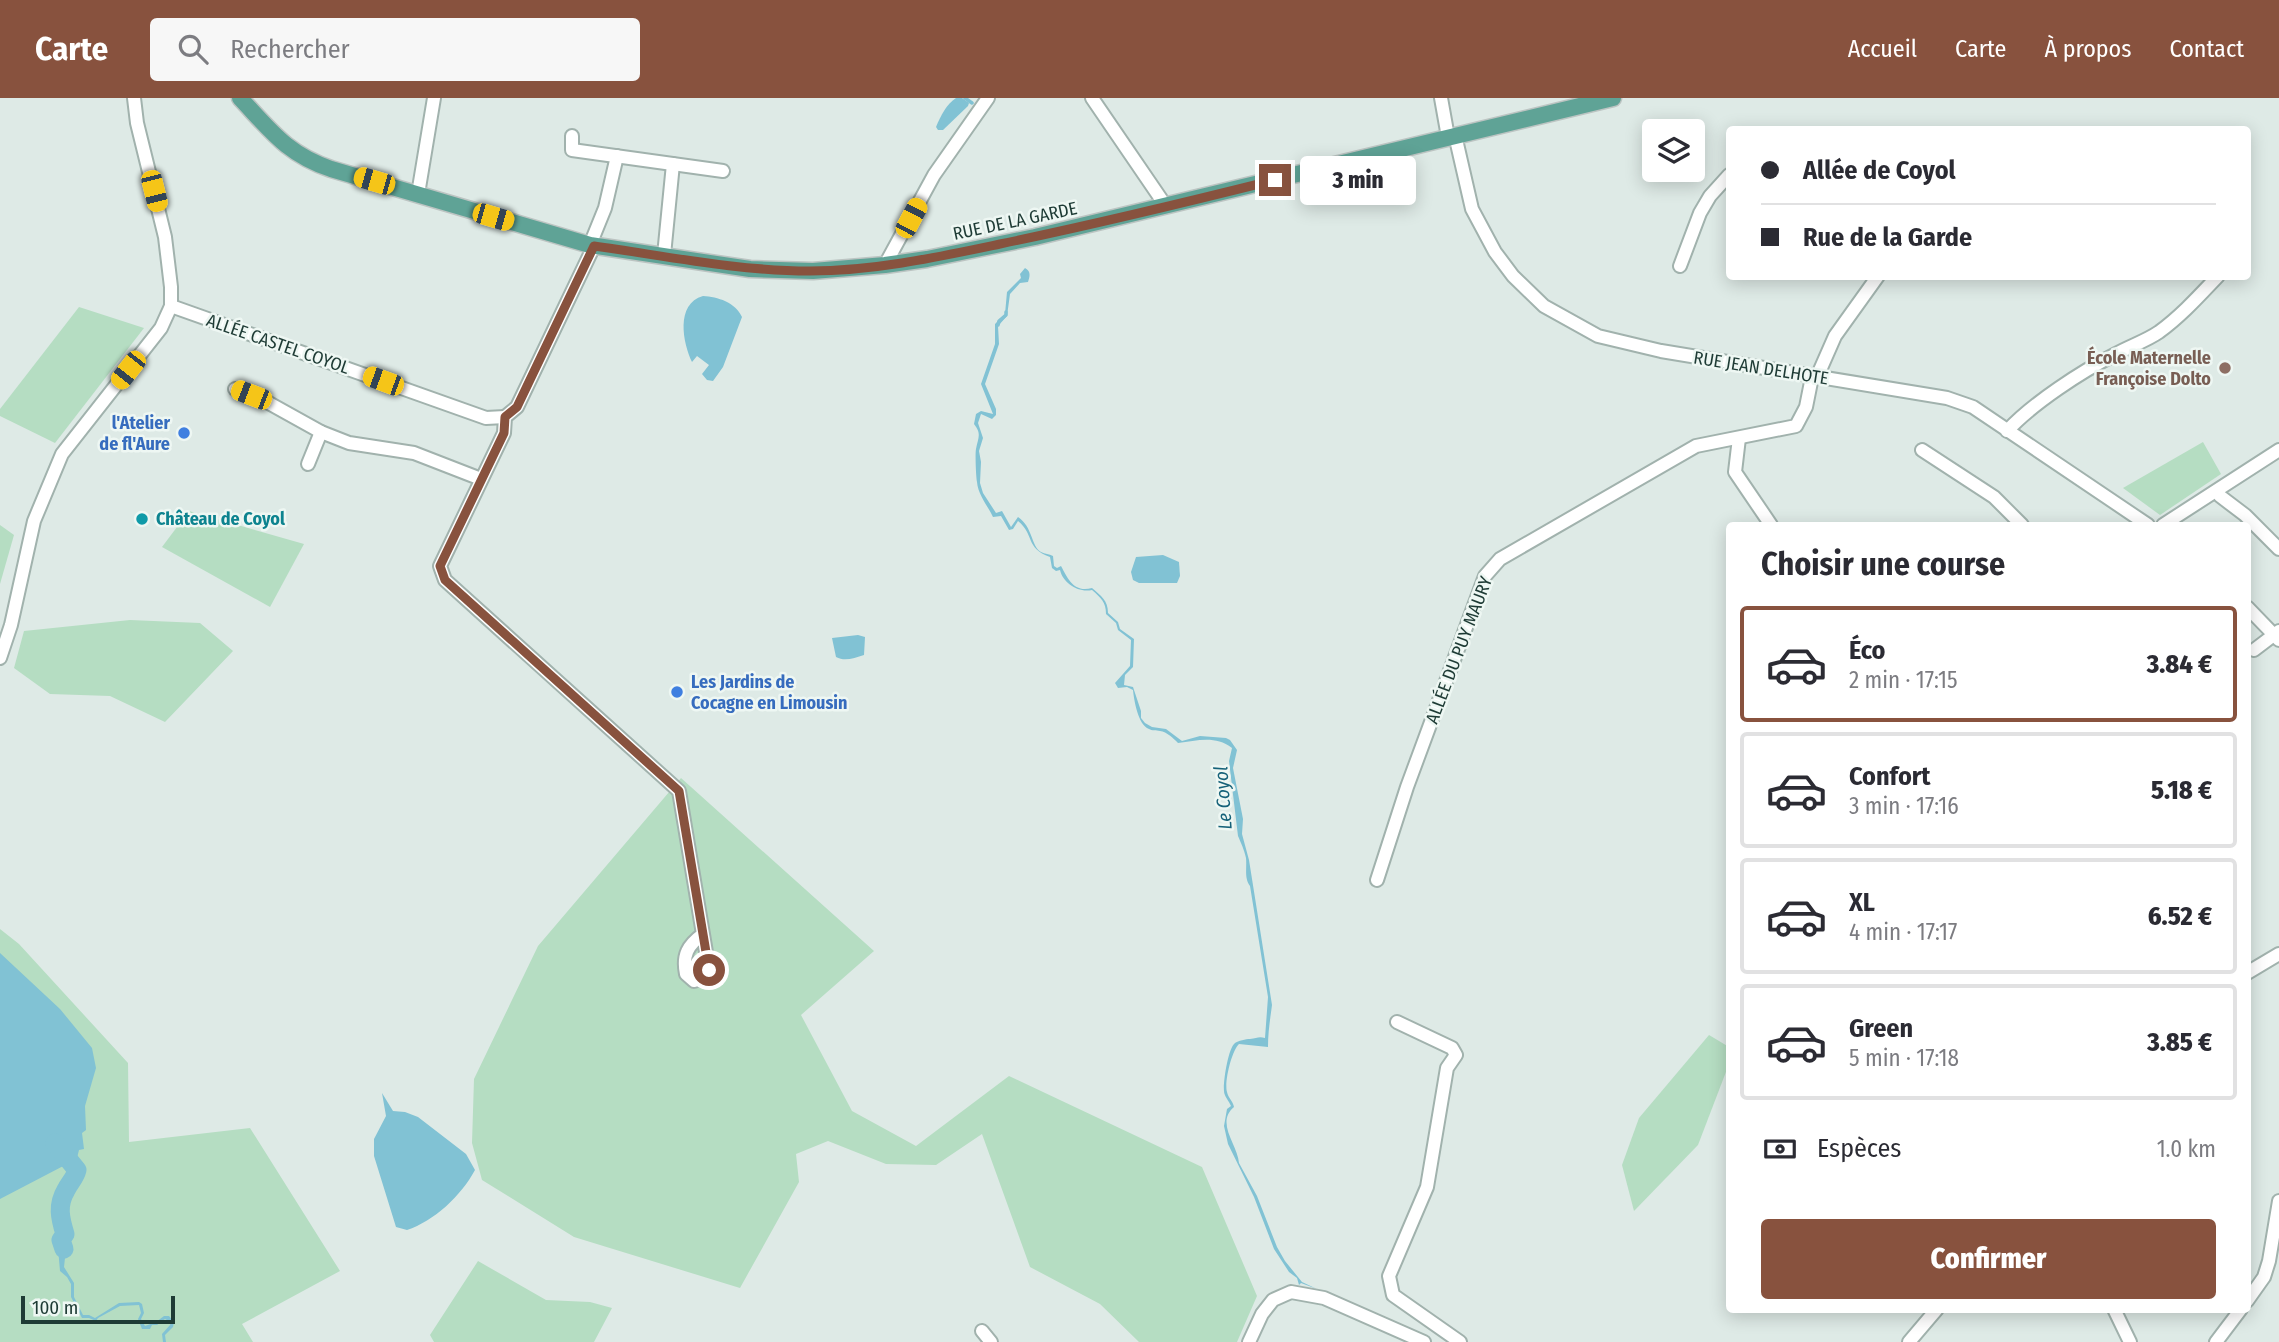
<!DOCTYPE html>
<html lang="fr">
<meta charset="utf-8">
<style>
:root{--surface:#fff;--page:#f7f7f7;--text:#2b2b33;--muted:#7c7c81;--line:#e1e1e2;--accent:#88523e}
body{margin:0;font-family:"Fira Sans Condensed",sans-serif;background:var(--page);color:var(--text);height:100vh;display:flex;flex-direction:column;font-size:26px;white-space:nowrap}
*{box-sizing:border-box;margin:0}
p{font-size:23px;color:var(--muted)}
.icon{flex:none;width:38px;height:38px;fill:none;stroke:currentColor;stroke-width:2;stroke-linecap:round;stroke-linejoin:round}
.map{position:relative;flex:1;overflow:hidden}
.drawer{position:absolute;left:1726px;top:424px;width:525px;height:791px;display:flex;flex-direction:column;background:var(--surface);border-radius:7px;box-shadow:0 4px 18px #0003}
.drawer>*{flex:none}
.top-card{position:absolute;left:1726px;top:28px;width:525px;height:154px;border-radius:7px;box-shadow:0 4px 18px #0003;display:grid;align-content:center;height:154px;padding:0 35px;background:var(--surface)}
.tools{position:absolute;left:1642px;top:21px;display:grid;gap:14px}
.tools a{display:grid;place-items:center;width:63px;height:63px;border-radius:7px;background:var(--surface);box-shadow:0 4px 18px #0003;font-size:35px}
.scale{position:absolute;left:21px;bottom:18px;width:154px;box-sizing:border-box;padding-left:7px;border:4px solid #1e3b35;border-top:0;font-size:19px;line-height:24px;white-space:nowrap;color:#1e3b35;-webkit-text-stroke:5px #eef7f3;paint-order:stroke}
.end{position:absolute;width:32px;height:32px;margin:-16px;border:9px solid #88523e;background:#fff;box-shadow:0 0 0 4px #fff}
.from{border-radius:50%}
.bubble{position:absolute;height:49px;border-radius:7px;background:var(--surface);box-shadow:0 4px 18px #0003;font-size:23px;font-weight:800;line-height:49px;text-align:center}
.car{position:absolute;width:21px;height:42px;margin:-21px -10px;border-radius:9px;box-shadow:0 0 5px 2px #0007;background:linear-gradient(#f5c518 24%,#345 0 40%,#f5c518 0 76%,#345 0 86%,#f5c518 0)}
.top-card b{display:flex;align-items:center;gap:24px;height:66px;font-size:26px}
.top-card b+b{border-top:2px solid var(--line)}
.top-card i{width:18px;height:18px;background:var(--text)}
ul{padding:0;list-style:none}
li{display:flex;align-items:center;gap:21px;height:116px;margin:0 14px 10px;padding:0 21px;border:4px solid var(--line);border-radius:7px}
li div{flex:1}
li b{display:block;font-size:26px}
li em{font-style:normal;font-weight:800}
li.selected{border-color:var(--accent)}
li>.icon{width:63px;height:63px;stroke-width:1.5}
h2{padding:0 35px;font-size:32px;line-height:84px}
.pay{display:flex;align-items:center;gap:18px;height:77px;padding:0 35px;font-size:26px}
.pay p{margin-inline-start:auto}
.cta{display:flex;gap:14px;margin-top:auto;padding:14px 35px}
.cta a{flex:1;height:80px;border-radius:7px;background:var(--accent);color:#fff;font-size:28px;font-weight:800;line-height:80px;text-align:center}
header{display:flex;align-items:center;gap:42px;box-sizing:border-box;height:98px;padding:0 35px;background:var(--accent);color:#fff}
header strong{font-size:33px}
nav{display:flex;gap:38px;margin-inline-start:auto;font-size:24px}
.search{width:490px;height:63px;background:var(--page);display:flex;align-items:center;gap:18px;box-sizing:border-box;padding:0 24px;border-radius:7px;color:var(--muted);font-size:26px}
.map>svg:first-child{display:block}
.green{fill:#b5ddc2}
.water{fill:#81c2d4}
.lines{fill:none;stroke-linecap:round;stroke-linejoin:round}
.stream{stroke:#81c2d4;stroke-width:3.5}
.river{stroke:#81c2d4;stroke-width:19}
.minor-casing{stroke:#a1b2ad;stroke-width:16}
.major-casing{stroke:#bcc4c2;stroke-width:19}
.minor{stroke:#fff;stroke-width:12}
.major{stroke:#5fa396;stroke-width:16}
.route{stroke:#88523e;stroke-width:9}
.education-dot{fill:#8d6e63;stroke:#eef7f3;stroke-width:2.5}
.shop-dot{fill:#3f7fe0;stroke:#eef7f3;stroke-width:2.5}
.culture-dot{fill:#0f9aa8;stroke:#eef7f3;stroke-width:2.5}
.labels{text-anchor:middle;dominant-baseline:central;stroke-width:5;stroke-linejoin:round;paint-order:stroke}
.street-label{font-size:18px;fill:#1e3b35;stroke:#eef7f3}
.education-label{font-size:18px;font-weight:bold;fill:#785e54;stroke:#eef7f3;text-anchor:end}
.shop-label{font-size:18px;font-weight:bold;fill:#366cbe;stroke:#eef7f3;text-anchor:end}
.culture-label{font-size:18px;font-weight:bold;fill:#0d838f;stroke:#eef7f3;text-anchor:start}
.water-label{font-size:19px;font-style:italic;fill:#166279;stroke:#eef7f3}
</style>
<header>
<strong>Carte</strong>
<div class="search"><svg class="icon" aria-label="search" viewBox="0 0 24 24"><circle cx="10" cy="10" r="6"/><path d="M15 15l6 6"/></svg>Rechercher</div>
<nav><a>Accueil</a><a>Carte</a><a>À propos</a><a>Contact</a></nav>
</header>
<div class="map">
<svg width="2279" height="1244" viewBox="0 0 2279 1244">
<rect width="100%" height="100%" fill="#deeae6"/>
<!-- green -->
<g class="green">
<polygon points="79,209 144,230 55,345 0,318 0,311"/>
<polygon points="2203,344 2221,376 2160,417 2123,390"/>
<polygon points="189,413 304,446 270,509 162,449"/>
<polygon points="0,427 14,437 0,486"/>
<polygon points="130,522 200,525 233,553 165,624 110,598 50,596 14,570 24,533"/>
<polygon points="681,680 874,853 801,917 852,1013 916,1048 1009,978 1202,1069 1257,1198 1237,1244 1139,1244 1100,1206 1030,1169 982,1036 936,1067 886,1066 828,1043 796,1056 799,1084 740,1190 574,1139 482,1082 472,1045 474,981 538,848"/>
<polygon points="0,831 19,846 128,965 129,1044 250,1030 340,1173 242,1226 253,1244 0,1244"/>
<polygon points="1709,937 1729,949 1729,966 1698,1047 1634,1113 1622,1067 1639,1020"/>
<polygon points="478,1163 546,1202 590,1204 612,1210 594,1244 434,1244 430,1237"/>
</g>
<!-- water -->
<g class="water">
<path d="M 956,0 L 962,0 L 969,5 L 968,8 L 943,32 L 938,32 L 936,29 C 941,17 946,7 956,0 Z"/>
<path d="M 1025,170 C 1031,173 1030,178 1028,184 L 1020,185 L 1010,196 L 1007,218 L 998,228 L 999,246 L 985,286 L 996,311 L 996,317 L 992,321 L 981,316 L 978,325 L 983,340 L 979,353 L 981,364 L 980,385 L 983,395 L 996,415 L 1002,413 L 1011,429 L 1018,419 C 1033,429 1031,448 1041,454 C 1045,456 1049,456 1053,458 L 1054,468 L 1057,470 L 1061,468 C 1068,481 1074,495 1092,490 C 1101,498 1108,502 1108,515 L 1118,524 L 1120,531 L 1134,541 L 1133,569 L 1125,577 L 1124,587 L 1133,589 L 1141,613 L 1141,620 L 1145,625 L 1152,629 L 1166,631 L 1182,643 L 1200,638 L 1226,640 L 1230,642 L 1237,652 L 1233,670 L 1243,721 L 1242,736 L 1249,762 L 1272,907 C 1270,922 1268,934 1268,949 L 1239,946 C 1232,952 1224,984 1227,994 C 1228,1000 1233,1003 1234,1009 C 1215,1025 1238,1047 1239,1065 L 1257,1098 L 1277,1149 L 1285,1163 L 1302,1184 L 1317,1191 L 1301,1185 L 1299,1187 L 1297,1180 L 1289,1174 L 1274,1151 L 1254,1099 L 1228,1046 L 1224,1028 L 1227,1011 L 1231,1008 C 1229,1003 1224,998 1224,993 C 1223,985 1228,950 1235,945 C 1238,943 1246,941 1250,941 C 1257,940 1259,938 1265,940 L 1268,899 L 1250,788 C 1244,780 1247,770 1246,760 C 1244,751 1241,745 1238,738 L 1229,663 L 1232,650 C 1215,637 1197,643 1178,645 C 1173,640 1167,634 1160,633 C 1156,632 1152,633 1149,631 C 1138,627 1134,602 1133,592 L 1127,589 L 1118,590 L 1115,585 L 1130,568 L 1131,542 L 1118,532 L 1116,525 L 1106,516 C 1106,504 1101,500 1092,492 C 1078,495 1063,485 1060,472 L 1056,473 L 1052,470 L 1050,459 C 1025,450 1035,437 1018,423 L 1013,431 L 1009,432 L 1001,418 L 993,419 C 988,408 978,397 977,384 C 976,379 975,356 976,351 C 978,340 982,336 974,326 L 976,316 L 981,313 L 993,316 L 981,286 L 995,246 L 995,226 L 1005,216 L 1007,194 L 1021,180 L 1020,176 Z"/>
<path d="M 703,198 C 718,199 735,204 742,219 L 723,269 L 713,283 L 707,282 L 702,276 L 709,267 L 697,258 L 692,264 C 683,245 675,206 703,198 Z"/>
<polygon points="1163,457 1179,464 1180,478 1177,485 1139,485 1133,482 1131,474 1136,459"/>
<path d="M 858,537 L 865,539 L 864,557 C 854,560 845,564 836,559 L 832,540 Z"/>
<polygon points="0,855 60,911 92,950 96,970 85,1008 86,1032 82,1035 84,1051 79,1052 77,1060 69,1065 0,1101"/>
<path d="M 382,995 L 393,1013 L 405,1014 L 418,1019 L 466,1056 L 475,1072 C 461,1098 434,1123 407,1132 L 396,1129 L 374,1058 L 374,1041 L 386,1018 Z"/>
<polygon points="80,1068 82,1070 76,1083 67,1092 62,1107 65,1114 62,1115 61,1122 67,1134 63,1142 66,1151 64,1169 74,1185 74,1199 83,1217 89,1217 95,1220 119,1205 139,1204 142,1206 144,1215 141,1221 145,1228 156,1224 164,1218 169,1218 174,1224 173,1229 165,1237 166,1244 163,1244 162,1236 170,1227 171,1224 165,1221 157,1227 152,1227 150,1231 142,1231 138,1221 141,1215 139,1207 120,1208 98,1220 96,1223 89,1220 82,1220 71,1199 71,1186 67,1179 60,1173 58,1150 62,1149 60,1141 63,1139 63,1127 61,1123 58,1124 61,1116 57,1108 64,1091 73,1081 72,1072"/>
</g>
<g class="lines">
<!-- stream -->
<g class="stream">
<polyline points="965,0 972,5"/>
<polyline points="998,227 999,223 1006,217 1006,214"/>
</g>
<!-- river -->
<path class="river" d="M 55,1045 L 77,1072 C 75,1080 70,1084 66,1092 C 57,1107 60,1120 65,1136 L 61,1142 L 64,1151"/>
<!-- minor casing -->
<g class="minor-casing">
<g id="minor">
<polyline points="1092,0 1161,101 1163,109"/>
<polyline points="1441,0 1448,39"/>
<polyline points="1455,37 1472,111 1495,154 1513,178 1544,208 1598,238 1661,253 1947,300 1973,309 2148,427"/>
<polyline points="572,38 572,52 723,73"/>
<polyline points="418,96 434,0"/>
<polyline points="590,147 605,110 617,58"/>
<path d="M 594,148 L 517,309 L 505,319 L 504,335 L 440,468 L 445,482 L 679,693 L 709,872 L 706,879 L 694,883 L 686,876 C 682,857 688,847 703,836"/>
<polyline points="664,157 673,66"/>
<polyline points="885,167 934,77 988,0"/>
<polyline points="1680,168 1700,115 1710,98 1729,77"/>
<polyline points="171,208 486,320 505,319"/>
<polyline points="1817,279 1835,238 1878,178"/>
<polyline points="235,291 267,304 321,334 349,345 414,355 481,381"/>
<path d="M 2007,333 C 2033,305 2082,273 2116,256 C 2130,248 2146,243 2159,234 C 2181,218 2199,198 2218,178"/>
<polyline points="1739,340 1735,374 1771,427"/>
<polyline points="1922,352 1994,399 2022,427"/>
<polyline points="308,366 321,334"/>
<polyline points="2217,393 2220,398 2245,417 2279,451"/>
<polyline points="2163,427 2279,352"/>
<polyline points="2247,509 2279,542"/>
<polyline points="2254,552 2279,533"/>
<polyline points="0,560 11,527 34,423 62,356 161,230 171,208 171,189 165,139 137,25 134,0"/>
<polyline points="1377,782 1407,689 1485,478 1500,461 1696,348 1796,328 1806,309 1812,279"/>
<polyline points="2247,875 2279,856"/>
<polyline points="1397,924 1452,950 1456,957 1447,970 1427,1089 1389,1178 1393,1197 1460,1244"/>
<polyline points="2247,1203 2264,1179 2269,1163 2279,1103"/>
<polyline points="2114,1211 2130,1244"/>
<polyline points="982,1233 991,1244"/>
<polyline points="1249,1244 1262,1216 1273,1202 1291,1194 1324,1200 1424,1244"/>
<polyline points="1909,1244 1937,1211"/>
<polyline points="2216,1244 2241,1211"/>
</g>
</g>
<!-- major casing -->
<g class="major-casing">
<path id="major" d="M 240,0 C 271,33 287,56 331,71 L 590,147 L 750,171 L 813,173 L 885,167 L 927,161 L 1035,139 L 1613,0"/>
</g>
<!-- minor -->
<use href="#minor" class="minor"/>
<!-- major -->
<use href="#major" class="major"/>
</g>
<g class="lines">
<!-- route -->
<path class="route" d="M 709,872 L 679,693 L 445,482 L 440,468 L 504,335 L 505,319 L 517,309 L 594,148 C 666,158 738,173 810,173 C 874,173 938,159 1000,146 C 1092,127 1183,105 1275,82"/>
</g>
<!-- markers -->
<circle class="education-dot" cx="2225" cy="270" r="7"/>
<g class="shop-dot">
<circle cx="184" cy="335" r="7"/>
<circle cx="677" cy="594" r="7"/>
</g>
<circle class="culture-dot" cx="142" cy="421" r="7"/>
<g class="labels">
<!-- street labels -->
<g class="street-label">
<text transform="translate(1015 123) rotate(-12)">RUE DE LA GARDE</text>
<text transform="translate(278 246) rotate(19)">ALLÉE CASTEL COYOL</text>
<text transform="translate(1761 270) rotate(9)">RUE JEAN DELHOTE</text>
<text transform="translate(1459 552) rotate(-69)">ALLÉE DU PUY MAURY</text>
</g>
<!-- education labels -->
<g class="education-label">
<text x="2211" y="260">École Maternelle<tspan x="2211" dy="21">Françoise Dolto</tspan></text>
</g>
<!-- shop labels -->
<g class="shop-label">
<text x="170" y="325">l'Atelier<tspan x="170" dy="21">de fl'Aure</tspan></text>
<text x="691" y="584" text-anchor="start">Les Jardins de<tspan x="691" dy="21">Cocagne en Limousin</tspan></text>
</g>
<!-- culture labels -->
<g class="culture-label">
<text x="156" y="421">Château de Coyol</text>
</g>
<!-- water labels -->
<g class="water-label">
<text transform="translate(1223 700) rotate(-94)">Le Coyol</text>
</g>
</g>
</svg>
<div class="tools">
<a><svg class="icon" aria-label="layers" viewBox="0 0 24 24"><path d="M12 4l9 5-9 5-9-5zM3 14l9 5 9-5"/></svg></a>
</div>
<div class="scale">100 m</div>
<i class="end from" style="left:709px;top:872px"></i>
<i class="end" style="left:1275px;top:82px"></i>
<div class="bubble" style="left:1300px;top:58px;width:116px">3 min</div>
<i class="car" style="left:374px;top:83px;rotate:286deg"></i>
<i class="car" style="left:154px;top:93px;rotate:166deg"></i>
<i class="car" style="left:493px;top:119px;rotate:106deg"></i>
<i class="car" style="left:911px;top:120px;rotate:28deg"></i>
<i class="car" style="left:128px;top:272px;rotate:218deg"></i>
<i class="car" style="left:383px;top:283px;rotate:290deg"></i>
<i class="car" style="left:251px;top:297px;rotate:291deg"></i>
<div class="top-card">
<b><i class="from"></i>Allée de Coyol</b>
<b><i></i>Rue de la Garde</b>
</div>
<section class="drawer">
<h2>Choisir une course</h2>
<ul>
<li class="selected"><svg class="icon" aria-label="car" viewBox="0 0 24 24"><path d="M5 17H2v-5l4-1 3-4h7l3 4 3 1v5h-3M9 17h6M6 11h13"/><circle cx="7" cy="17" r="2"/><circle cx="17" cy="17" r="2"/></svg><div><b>Éco</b><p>2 min · 17:15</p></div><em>3.84 €</em></li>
<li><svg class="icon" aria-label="car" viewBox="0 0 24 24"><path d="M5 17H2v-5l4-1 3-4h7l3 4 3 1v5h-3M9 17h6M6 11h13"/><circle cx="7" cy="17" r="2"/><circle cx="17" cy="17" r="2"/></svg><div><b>Confort</b><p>3 min · 17:16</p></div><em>5.18 €</em></li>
<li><svg class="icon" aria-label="car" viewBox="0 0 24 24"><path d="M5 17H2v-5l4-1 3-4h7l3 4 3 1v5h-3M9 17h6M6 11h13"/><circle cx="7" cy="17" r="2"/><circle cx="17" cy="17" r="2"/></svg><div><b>XL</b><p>4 min · 17:17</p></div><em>6.52 €</em></li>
<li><svg class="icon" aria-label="car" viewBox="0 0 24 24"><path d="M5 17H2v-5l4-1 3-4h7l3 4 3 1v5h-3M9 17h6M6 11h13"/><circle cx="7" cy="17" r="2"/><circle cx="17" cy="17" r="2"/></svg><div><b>Green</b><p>5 min · 17:18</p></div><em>3.85 €</em></li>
</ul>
<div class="pay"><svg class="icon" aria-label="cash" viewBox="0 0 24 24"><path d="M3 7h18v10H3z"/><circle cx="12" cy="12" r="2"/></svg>Espèces<p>1.0 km</p></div>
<div class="cta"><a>Confirmer</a></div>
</section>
</div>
